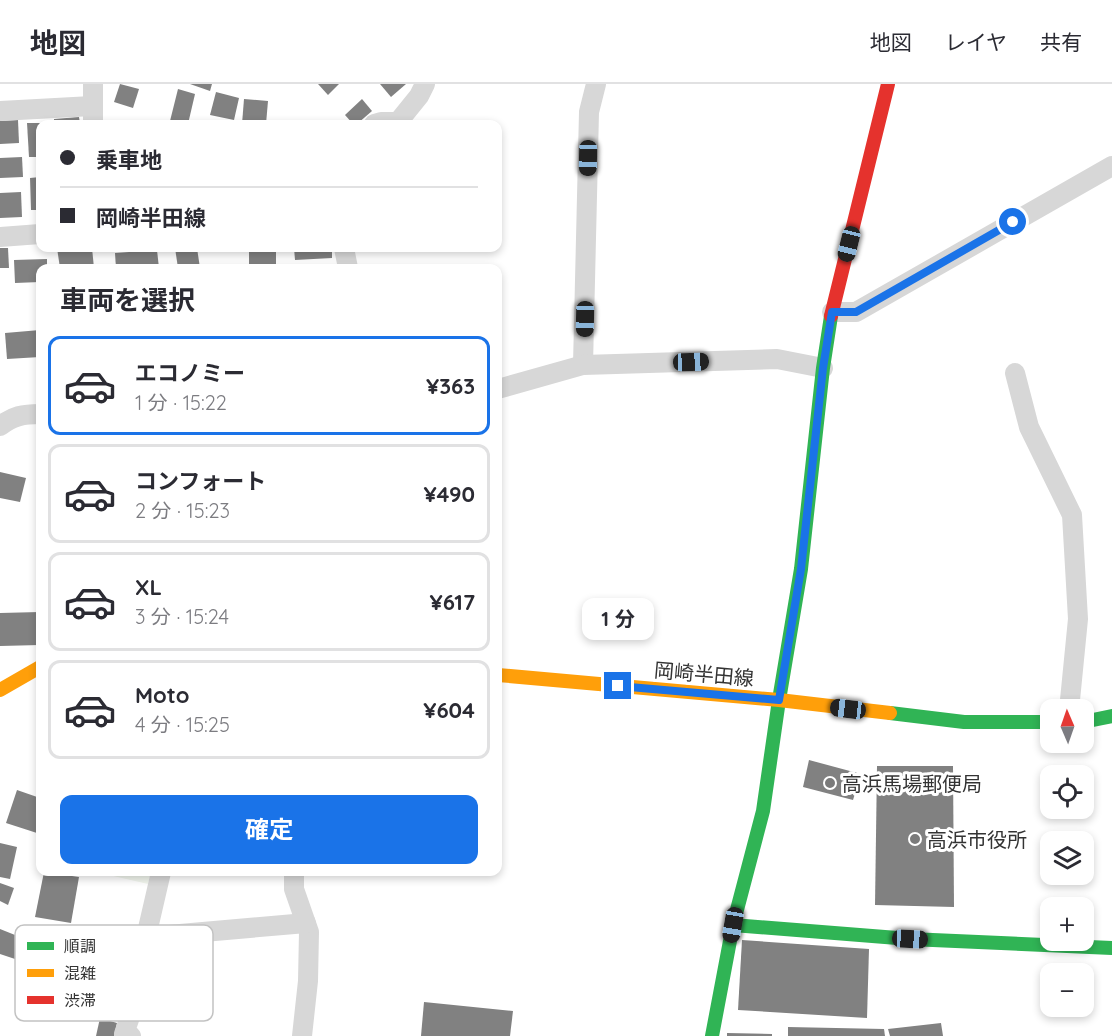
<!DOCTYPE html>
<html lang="ja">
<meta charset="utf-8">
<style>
:root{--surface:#fff;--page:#f7f7f7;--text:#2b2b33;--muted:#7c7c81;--line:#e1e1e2;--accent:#1a73e8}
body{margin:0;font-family:Quicksand,"Noto Sans JP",sans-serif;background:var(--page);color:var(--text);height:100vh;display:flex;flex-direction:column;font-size:22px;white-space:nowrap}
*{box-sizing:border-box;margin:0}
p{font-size:20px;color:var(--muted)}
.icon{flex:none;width:33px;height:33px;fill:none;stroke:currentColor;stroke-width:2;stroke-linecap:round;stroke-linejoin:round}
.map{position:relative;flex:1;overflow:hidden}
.sheet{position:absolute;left:36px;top:180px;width:466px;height:612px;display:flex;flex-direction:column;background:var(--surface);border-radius:12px;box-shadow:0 3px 9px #0003}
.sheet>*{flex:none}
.guide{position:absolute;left:36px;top:36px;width:466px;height:132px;border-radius:12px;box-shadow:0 3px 9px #0003;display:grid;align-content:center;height:132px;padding:0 24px;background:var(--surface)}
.needle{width:39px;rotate:358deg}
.controls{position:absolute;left:1040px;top:615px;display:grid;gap:12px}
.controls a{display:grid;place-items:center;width:54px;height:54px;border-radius:12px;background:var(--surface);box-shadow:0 3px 9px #0003;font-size:30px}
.end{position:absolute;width:27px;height:27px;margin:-14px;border:8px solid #1a73e8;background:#fff;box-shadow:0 0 0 3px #fff}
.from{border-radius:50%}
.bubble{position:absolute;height:42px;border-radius:12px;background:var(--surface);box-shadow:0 3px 9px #0003;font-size:20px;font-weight:700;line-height:42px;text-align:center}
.car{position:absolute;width:18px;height:36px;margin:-18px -9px;border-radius:8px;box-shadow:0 0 4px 2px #0007;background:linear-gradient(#222 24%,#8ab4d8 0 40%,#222 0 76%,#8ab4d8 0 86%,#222 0)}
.guide b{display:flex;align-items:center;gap:21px;height:57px;font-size:22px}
.guide b+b{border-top:2px solid var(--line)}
.guide i{width:15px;height:15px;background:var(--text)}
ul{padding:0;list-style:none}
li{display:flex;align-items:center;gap:18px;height:99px;margin:0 12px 9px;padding:0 12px;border:3px solid var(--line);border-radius:12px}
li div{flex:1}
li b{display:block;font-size:22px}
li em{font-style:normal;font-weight:700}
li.active{border-color:var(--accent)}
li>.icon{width:54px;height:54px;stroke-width:1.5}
h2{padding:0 24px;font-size:27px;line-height:72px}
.button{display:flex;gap:12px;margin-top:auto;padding:12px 24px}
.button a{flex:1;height:69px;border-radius:12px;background:var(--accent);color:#fff;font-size:24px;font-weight:700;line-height:69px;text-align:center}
header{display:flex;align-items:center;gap:36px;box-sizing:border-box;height:84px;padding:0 30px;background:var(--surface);border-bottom:2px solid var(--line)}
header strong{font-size:28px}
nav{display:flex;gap:33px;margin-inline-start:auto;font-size:21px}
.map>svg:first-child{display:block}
.green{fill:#f2f6ee}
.building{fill:#818181}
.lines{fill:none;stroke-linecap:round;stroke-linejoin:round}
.street{stroke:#d7d7d7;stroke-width:20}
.fast{stroke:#30b455;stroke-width:14}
.slow{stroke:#ff9f0a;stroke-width:14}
.jam{stroke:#e5322d;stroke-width:14}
.route{stroke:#1a73e8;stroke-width:8}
.poi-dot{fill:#7a7a7a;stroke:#fff;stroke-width:2}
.labels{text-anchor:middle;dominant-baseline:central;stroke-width:6;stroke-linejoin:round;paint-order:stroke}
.street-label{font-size:20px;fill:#333;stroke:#fff}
.poi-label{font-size:20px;fill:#333;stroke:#fff;text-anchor:start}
.key{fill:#fff;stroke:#c2c2c2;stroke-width:1.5}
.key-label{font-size:16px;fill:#333}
</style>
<header>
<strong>地図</strong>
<nav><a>地図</a><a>レイヤ</a><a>共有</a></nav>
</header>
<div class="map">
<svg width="1112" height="952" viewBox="0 0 1112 952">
<rect width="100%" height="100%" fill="#fff"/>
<!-- green -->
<polygon class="green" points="96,788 151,788 148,800"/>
<!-- building -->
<g class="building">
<polygon points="120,0 139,5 133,24 114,18"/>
<polygon points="190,0 212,0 210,7"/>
<polygon points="318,0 339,0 328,11"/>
<polygon points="380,0 406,0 391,13"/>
<polygon points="178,5 195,10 188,40 170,37"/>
<polygon points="216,8 239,14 234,36 210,31"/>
<polygon points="244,15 268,17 266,40 242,40"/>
<polygon points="362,15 372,27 357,40 353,40 345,31"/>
<polygon points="79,33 80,40 54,40 54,35"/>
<polygon points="18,36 19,59 0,60 0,37"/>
<polygon points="27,39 40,39 40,73 29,73"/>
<polygon points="22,73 23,93 0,94 0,74"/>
<polygon points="40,93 40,126 31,126 30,94"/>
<polygon points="21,108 22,133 0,134 0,109"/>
<polygon points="0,164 8,164 9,184 0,184"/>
<polygon points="57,164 92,164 94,184 60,184"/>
<polygon points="175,164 197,164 200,184 178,184"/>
<polygon points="294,164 332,164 332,174 295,176"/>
<rect x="249" y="165" width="27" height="19"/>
<polygon points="157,166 159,184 116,184 115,169"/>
<polygon points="47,175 47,184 40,184 40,198 15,199 14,176"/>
<polygon points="40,246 40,273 7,275 5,249"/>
<polygon points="0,388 26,394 20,418 0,414"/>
<polygon points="40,528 40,561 0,562 0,529"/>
<polygon points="809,676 861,690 853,716 803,703"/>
<polygon points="877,682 953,682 954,823 875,821"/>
<polygon points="17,706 40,714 40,750 6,739"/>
<polygon points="0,759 17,763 10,795 0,793"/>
<polygon points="44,788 79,793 71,839 35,833"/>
<polygon points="0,799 14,804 8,821 0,817"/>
<polygon points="0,845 25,855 18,876 0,870"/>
<polygon points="742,856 869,865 867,934 738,926"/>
<polygon points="424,918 513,927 510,952 421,952"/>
<polygon points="100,934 117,939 114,952 96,952"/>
<polygon points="941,939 943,952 890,952 888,945"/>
<polygon points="788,943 884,945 885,952 788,952"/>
<polygon points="727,949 772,950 772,952 727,952"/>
</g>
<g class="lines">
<!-- street -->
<g class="street">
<polyline points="0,27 92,22"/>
<polyline points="93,40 93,0"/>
<polyline points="374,40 381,38 398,38 419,12 425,0"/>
<polyline points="0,153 40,150"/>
<polyline points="344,164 348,184"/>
<polyline points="832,228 856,228 1112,82"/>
<polyline points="583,281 589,28 596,0"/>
<polyline points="1015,289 1029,343 1072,431 1078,535 1069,626"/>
<polyline points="498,305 583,281 777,275 823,284"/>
<path d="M 0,342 C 13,332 23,330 40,330"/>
<polyline points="294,788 294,805 309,848 308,897 302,952"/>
<polyline points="146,853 306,839"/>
<polyline points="131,952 124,950 143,895 146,853 161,788"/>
</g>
<!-- fast -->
<g class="fast">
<polyline points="890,629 964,638 1050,638"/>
<polyline points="1083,638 1112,632"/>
<polyline points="733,841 910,855 1112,864"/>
<polyline points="712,952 733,841 763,727 779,616 801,485 823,284 831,232"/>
</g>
<!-- slow -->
<g class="slow">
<polyline points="498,591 779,616 890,629"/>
<polyline points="0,606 40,583"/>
</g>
<!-- jam -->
<polyline class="jam" points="831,232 888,0"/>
</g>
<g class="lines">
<!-- route -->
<polyline class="route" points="618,602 779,616 801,485 823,284 832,228 856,228 1013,138"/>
</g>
<!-- markers -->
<g class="poi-dot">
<circle cx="830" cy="699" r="6"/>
<circle cx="915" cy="755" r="6"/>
</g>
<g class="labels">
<!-- street labels -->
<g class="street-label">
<text transform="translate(704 590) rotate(5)">岡崎半田線</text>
</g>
<!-- poi labels -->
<g class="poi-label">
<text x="842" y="699">高浜馬場郵便局</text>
<text x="927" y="755">高浜市役所</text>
</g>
</g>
<!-- legend -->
<rect x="15" y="841" width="198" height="96" rx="9" class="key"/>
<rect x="27" y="858" width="27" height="8" fill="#30b455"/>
<rect x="27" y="885" width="27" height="8" fill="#ff9f0a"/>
<rect x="27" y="912" width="27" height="8" fill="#e5322d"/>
<g class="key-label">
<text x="64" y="868">順調</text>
<text x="64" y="895">混雑</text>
<text x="64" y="922">渋滞</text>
</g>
</svg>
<div class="controls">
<a><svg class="needle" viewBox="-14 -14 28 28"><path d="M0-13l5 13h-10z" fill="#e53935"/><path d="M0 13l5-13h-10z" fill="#7c7c81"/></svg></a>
<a><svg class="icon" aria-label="locate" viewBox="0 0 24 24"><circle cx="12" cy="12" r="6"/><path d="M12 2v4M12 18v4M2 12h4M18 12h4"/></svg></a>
<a><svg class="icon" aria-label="layers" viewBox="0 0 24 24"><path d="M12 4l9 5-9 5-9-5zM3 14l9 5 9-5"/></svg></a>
<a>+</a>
<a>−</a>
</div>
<i class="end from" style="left:1013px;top:138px"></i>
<i class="end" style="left:618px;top:602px"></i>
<div class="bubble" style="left:582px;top:514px;width:72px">1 分</div>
<i class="car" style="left:588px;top:74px;rotate:181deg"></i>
<i class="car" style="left:849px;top:160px;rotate:194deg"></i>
<i class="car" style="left:585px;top:235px;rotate:181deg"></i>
<i class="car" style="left:691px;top:278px;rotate:88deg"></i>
<i class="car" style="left:848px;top:625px;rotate:277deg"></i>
<i class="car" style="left:733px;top:841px;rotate:190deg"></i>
<i class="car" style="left:910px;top:855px;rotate:93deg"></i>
<div class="guide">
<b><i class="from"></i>乗車地</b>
<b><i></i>岡崎半田線</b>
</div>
<section class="sheet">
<h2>車両を選択</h2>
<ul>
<li class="active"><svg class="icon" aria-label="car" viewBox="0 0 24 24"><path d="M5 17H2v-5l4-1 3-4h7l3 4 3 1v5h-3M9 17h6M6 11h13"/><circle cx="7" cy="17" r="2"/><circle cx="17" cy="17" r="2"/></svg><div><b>エコノミー</b><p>1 分 · 15:22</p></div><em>¥363</em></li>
<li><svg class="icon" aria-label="car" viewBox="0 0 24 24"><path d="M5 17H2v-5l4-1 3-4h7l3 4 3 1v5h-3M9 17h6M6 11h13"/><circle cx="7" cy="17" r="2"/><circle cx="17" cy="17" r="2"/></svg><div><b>コンフォート</b><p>2 分 · 15:23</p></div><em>¥490</em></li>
<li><svg class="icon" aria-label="car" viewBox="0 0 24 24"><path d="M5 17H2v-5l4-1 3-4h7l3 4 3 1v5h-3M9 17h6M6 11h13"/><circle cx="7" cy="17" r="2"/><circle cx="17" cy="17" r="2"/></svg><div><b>XL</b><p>3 分 · 15:24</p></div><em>¥617</em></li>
<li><svg class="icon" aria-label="car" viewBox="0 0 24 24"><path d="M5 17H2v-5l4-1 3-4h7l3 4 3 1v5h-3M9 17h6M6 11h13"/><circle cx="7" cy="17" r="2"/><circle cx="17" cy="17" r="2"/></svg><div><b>Moto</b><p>4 分 · 15:25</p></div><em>¥604</em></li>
</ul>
<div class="button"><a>確定</a></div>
</section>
</div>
